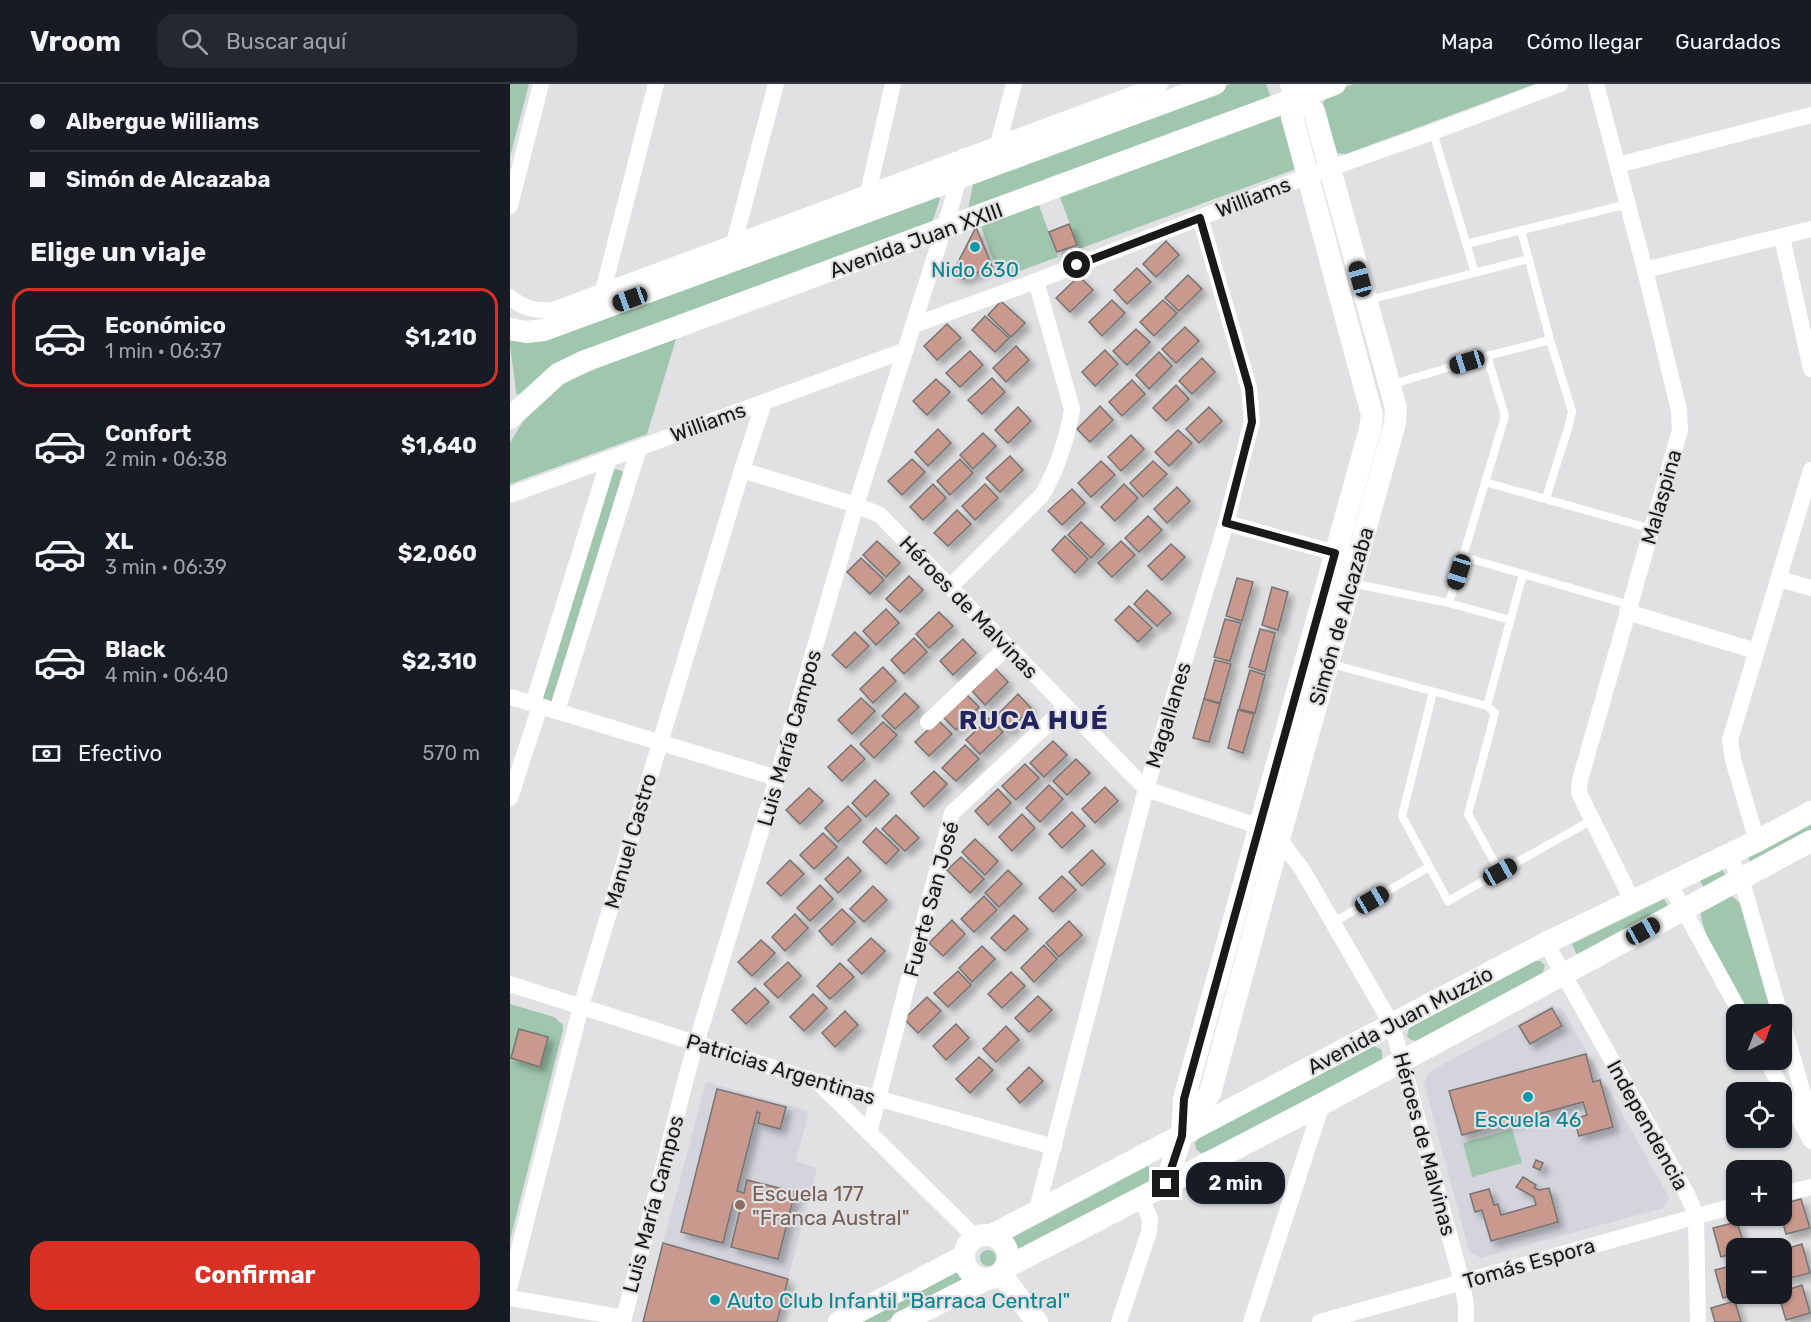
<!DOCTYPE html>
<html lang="es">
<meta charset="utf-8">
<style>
:root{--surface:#171b24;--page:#242831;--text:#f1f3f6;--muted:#9ea1a6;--line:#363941;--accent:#d93025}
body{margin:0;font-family:Rubik,sans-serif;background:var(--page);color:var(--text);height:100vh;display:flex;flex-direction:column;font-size:22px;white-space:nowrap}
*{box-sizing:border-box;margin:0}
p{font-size:20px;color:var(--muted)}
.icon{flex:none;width:33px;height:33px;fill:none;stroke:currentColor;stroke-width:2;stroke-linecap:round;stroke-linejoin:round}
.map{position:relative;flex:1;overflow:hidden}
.drawer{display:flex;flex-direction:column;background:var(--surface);width:510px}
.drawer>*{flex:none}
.guide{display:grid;align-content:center;height:132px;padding:0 30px;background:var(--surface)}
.needle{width:39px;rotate:42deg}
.tools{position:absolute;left:1216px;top:920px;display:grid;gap:12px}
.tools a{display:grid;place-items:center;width:66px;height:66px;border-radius:12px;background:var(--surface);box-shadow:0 2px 4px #0004;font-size:30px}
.end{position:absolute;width:27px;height:27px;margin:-14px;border:8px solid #19191a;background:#fff;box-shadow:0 0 0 3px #fff}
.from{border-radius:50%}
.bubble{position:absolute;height:42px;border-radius:18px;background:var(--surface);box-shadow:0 2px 4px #0004;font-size:20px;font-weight:700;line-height:42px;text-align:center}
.car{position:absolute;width:18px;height:36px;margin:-18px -9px;border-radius:8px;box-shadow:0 0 4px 2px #0007;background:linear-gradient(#222 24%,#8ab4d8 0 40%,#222 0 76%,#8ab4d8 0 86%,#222 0)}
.guide b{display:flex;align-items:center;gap:21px;height:57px;font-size:22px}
.guide b+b{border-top:2px solid var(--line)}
.guide i{width:15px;height:15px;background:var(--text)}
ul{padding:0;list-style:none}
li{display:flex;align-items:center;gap:18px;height:99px;margin:0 12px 9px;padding:0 18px;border:3px solid transparent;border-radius:18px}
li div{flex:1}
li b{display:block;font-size:22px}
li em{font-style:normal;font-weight:700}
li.selected{border-color:var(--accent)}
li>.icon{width:54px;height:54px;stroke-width:1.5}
h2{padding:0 30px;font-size:27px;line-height:72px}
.pay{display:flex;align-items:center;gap:15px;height:66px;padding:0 30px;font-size:22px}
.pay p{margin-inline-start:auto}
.cta{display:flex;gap:12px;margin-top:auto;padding:12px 30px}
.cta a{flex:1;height:69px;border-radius:18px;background:var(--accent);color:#fff;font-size:24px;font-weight:700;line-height:69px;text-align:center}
header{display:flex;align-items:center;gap:36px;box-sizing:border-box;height:84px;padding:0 30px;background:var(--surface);border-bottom:2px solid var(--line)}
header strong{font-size:28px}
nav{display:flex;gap:33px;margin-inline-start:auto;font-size:21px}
.search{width:420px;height:54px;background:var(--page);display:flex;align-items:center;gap:15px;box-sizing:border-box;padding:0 21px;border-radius:18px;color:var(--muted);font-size:22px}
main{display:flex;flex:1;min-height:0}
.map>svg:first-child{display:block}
.built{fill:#d4d4dd}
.green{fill:#a0c6ae}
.building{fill:#c9998d;stroke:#767474;stroke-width:1.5;filter:url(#shadow)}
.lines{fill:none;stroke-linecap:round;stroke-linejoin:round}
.lane{stroke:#fff;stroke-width:8}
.street{stroke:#fff;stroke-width:16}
.secondary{stroke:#fff;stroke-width:22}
.route{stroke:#19191a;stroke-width:8}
.culture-dot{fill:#0f9aa8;stroke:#e1e1e4;stroke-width:2}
.education-dot{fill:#8d6e63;stroke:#e1e1e4;stroke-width:2}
.labels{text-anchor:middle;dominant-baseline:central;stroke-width:4.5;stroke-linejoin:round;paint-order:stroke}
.street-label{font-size:21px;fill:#19191a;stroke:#e1e1e4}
.culture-label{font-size:21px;fill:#0d838f;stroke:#e1e1e4}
.education-label{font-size:21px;fill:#785e54;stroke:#e1e1e4;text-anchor:start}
.district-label{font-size:27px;font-weight:bold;letter-spacing:1.5px;fill:#21245d;stroke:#e1e1e4}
</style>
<header>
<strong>Vroom</strong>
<div class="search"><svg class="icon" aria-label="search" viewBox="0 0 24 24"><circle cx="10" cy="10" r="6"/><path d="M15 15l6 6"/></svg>Buscar aquí</div>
<nav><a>Mapa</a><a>Cómo llegar</a><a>Guardados</a></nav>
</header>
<main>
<section class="drawer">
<div class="guide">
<b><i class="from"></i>Albergue Williams</b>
<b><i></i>Simón de Alcazaba</b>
</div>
<h2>Elige un viaje</h2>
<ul>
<li class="selected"><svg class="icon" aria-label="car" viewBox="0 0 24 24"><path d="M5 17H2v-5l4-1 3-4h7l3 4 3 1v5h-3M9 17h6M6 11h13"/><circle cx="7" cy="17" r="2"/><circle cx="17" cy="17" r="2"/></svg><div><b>Económico</b><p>1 min · 06:37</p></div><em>$1,210</em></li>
<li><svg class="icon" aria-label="car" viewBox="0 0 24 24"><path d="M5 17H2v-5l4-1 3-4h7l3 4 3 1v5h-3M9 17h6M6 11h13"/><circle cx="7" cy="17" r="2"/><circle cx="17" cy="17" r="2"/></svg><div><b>Confort</b><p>2 min · 06:38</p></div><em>$1,640</em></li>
<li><svg class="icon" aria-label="car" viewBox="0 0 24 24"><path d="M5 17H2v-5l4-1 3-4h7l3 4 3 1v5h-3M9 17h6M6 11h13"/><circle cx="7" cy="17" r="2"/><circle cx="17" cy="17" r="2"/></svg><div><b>XL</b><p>3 min · 06:39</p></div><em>$2,060</em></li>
<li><svg class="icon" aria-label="car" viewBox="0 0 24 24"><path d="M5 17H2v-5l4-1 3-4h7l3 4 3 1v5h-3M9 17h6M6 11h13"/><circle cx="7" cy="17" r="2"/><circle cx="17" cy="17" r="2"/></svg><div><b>Black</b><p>4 min · 06:40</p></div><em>$2,310</em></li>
</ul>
<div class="pay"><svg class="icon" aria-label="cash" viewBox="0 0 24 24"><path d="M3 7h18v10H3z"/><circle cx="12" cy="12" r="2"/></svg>Efectivo<p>570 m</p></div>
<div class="cta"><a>Confirmar</a></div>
</section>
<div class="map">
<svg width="1301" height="1238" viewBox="0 0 1301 1238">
<defs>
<filter id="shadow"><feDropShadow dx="5.5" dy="5.5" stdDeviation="3" flood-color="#0004"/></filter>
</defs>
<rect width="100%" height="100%" fill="#e1e1e4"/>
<!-- built -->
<g class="built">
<polygon points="1042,921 1053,925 1159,1113 1154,1124 970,1174 959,1167 914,999 919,988"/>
<polygon points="196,998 299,1027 286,1077 307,1084 278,1195 153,1159"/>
</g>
<!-- green -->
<g class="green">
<polygon points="0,0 19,0 0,73"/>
<polygon points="721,0 756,0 760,11 755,19 458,125 463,100 471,92"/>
<polygon points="844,0 1025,0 836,70 827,69 811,23 818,9"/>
<polygon points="771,26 791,83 569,165 548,108"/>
<path d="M 427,111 L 430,115 L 422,139 L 11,312 L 6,309 C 5,290 0,272 0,253 Z"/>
<polygon points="527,116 548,173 490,194 469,137"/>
<polygon points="167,252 137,350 0,400 0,359 22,322 50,299"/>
<polygon points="102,384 114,388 43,618 31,614"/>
<polygon points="1301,738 1301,748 1241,779 1237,772"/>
<polygon points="1212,785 1216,792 1194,804 1190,796"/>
<path d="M 1219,810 L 1230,819 L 1264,930 L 1239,930 C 1228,909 1188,847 1191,826 Z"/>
<polygon points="1154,815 1158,822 1067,871 1062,860"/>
<polygon points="1025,877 1030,877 1035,881 1032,891 906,957 901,956 897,952 899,944"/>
<polygon points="0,920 44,933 53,941 53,946 0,1156"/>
<polygon points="864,962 872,966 872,976 696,1068 691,1069 686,1065 685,1059 689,1054"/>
<polygon points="1002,1045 1012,1079 962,1093 953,1059"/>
<polygon points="638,1082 646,1087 644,1095 504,1168 498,1156"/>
<circle cx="478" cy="1174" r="8"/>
<polygon points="449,1181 456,1194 375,1238 344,1238"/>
</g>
<!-- building -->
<g class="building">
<polygon points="559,140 567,161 547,168 539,148"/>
<polygon points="466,143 482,182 453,195 442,190"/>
<polygon points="656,157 669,171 646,193 633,180"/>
<polygon points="627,184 641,198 617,220 604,206"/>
<polygon points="678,191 692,205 669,227 655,214"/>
<polygon points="569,192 583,206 560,228 546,214"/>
<polygon points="602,216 615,229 592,252 579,238"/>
<polygon points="653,216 667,229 644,252 630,238"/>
<polygon points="491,217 515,239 501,253 478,231"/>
<polygon points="475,232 499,254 485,268 462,246"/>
<polygon points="437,240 451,254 427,276 414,262"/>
<polygon points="675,243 689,257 666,279 652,265"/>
<polygon points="626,245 640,258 617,281 603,267"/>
<polygon points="506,262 519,276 496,298 483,284"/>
<polygon points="595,266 608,280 585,302 572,288"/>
<polygon points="460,267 473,281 450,303 436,289"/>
<polygon points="649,268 662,282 639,305 626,291"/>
<polygon points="692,274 705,288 682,310 669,297"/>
<polygon points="482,294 495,308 472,330 458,316"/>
<polygon points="426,295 440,308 417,331 403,317"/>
<polygon points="622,296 635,310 612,332 599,318"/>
<polygon points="666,301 679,315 656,337 643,324"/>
<polygon points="590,322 603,336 580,358 567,345"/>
<polygon points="508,323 521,337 498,359 485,346"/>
<polygon points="699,323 712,337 689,359 676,345"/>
<polygon points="428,345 441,359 418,382 405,368"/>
<polygon points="668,346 682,359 659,382 645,368"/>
<polygon points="473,349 486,362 463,385 450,371"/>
<polygon points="621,351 634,365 611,387 598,373"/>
<polygon points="500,372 513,386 490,408 476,394"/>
<polygon points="402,375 415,388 392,411 378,397"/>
<polygon points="450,375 463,389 440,411 427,397"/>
<polygon points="591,377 605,391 581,413 568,399"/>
<polygon points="643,377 657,390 633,413 620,399"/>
<polygon points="423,400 436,414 413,436 400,423"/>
<polygon points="475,400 488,414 465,436 452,422"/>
<polygon points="614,400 628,414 605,437 591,423"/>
<polygon points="667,403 680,417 657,439 644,425"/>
<polygon points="562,405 575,419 552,441 538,427"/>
<polygon points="447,426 461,440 438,462 424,449"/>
<polygon points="638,432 652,446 629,468 615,454"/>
<polygon points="571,438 594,460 581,474 558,451"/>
<polygon points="555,452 578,475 565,489 542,466"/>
<polygon points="367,457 390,479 376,493 353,471"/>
<polygon points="611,457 625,471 602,493 588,479"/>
<polygon points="661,460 675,473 652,496 638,482"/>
<polygon points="351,474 374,496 360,510 337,488"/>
<polygon points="399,492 413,506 390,528 376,515"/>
<polygon points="727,494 743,498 732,537 716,532"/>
<polygon points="762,503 778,508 768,546 752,541"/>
<polygon points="637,506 661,529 647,542 624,520"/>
<polygon points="619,522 642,544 628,558 605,536"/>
<polygon points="376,525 389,539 366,561 353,547"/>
<polygon points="429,528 443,542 419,564 406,550"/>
<polygon points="715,535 731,539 720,577 704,573"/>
<polygon points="750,545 765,549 755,588 739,583"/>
<polygon points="345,548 359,562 336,584 322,571"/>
<polygon points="404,554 417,568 394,590 381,576"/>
<polygon points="453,555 466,569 443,591 430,577"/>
<polygon points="705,576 721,580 710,619 694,615"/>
<polygon points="373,583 386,597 363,619 350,605"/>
<polygon points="485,584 498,598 475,621 462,607"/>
<polygon points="740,586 755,591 745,629 729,625"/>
<polygon points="395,609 409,623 385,645 372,632"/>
<polygon points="455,609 469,623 446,646 432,632"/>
<polygon points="508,610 521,624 498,647 485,633"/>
<polygon points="351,614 365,627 342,650 328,636"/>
<polygon points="694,615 710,620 699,658 683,654"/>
<polygon points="728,626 744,630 733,669 718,664"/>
<polygon points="479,634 493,648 470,670 456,656"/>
<polygon points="428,636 442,650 419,672 405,658"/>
<polygon points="373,638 387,651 364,674 350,660"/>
<polygon points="543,657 557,671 534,693 520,679"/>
<polygon points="341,661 355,675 332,697 318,683"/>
<polygon points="455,661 469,675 446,697 432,684"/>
<polygon points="566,675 580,689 557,711 543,697"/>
<polygon points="515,680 529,694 506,716 492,702"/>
<polygon points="424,687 437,700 414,723 401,709"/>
<polygon points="365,696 379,710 356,733 342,719"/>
<polygon points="539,701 553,715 530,738 516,724"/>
<polygon points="595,703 608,717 585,739 572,725"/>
<polygon points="299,704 313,717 290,740 276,726"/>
<polygon points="488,705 501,719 478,741 465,727"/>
<polygon points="338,722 351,736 328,758 315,744"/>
<polygon points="562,728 575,742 552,764 539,750"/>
<polygon points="512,730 525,744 502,767 489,753"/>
<polygon points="386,731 409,754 395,767 372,745"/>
<polygon points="366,744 389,766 376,780 353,758"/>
<polygon points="313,749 327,763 304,785 290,771"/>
<polygon points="465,755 488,777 475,791 452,768"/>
<polygon points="582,766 595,780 572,802 559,788"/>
<polygon points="338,773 351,787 328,809 315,795"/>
<polygon points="451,773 474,795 460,809 437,786"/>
<polygon points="280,776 294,790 271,812 257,799"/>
<polygon points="498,786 512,800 489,823 475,809"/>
<polygon points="552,792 566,806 543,828 529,814"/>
<polygon points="310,801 323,815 300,837 287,824"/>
<polygon points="363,802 377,816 354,838 340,825"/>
<polygon points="474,812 487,826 464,848 451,835"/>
<polygon points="332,825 345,838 322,861 309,847"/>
<polygon points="285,830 298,844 275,867 262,853"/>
<polygon points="504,831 518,845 495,867 481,854"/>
<polygon points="442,836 455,850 433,872 419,859"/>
<polygon points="559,837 572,851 549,873 536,859"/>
<polygon points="361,854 375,867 352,890 338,876"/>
<polygon points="251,856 265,869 242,892 228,878"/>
<polygon points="534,861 547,875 524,898 511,884"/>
<polygon points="472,862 485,875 462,898 449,884"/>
<polygon points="278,878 291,892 268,914 254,900"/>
<polygon points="330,879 344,893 320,915 307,902"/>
<polygon points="448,887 461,901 438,923 424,909"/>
<polygon points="501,888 515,902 492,924 478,910"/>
<polygon points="245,904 259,918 236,940 222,926"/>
<polygon points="303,910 317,924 294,947 280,933"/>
<polygon points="528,912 542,926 519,948 505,934"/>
<polygon points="417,913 431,927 408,949 394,935"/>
<polygon points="1042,924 1052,942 1020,960 1009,942"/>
<polygon points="335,927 348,941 325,963 312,949"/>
<polygon points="446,940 459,954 436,976 423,962"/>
<polygon points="496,942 509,956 486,978 473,965"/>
<polygon points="9,945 38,953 30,983 1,974"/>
<polygon points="1076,970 1083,998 1090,996 1103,1043 1069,1052 1064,1035 1077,1031 1073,1018 952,1051 939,1007"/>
<polygon points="469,973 483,986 460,1009 446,995"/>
<polygon points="519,983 533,997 510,1019 497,1005"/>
<polygon points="207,1005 276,1023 270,1045 248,1039 250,1029 247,1028 227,1107 234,1109 237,1096 285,1108 268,1175 221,1163 231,1122 223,1119 213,1159 171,1148"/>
<polygon points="1026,1076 1033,1079 1030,1086 1023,1083"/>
<polygon points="1013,1093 1026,1101 1024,1104 1029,1106 1039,1104 1048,1138 981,1157 972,1126 965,1128 960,1110 979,1105 984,1121 988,1120 991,1131 1026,1121 1024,1113 1006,1103"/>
<polygon points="1291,1115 1300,1144 1276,1150 1271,1131 1272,1120"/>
<polygon points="1227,1138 1235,1164 1227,1164 1227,1168 1211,1173 1203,1144"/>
<polygon points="153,1159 278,1195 267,1238 133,1238"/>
<polygon points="1292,1160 1300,1189 1276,1195 1272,1181 1272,1166"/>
<polygon points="1227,1180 1227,1209 1232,1209 1213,1214 1205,1186"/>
<polygon points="1292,1201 1300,1229 1276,1236 1268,1209"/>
<polygon points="1225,1217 1231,1238 1205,1238 1201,1224"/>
</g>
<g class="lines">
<!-- lane -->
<g class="lane">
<polyline points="923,48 965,189"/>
<polyline points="1011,146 1040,256 1062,327 1059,341 1036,414"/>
<polyline points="956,160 1118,120"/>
<polyline points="859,216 1018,175"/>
<polyline points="880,301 977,272 1040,256"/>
<polyline points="975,398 1142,445"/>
<polyline points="954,473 1120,521"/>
<polyline points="841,499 939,519 1000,536"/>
<polyline points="939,519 995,332 977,272"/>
<polyline points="818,579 977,622"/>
<polyline points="923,608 892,732 938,817 1082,736"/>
<polyline points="990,788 958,730 985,629 977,622 1013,490"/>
<polyline points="824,838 919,783"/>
</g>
<!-- street -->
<g class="street">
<polyline points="1086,0 1135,186 1169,326 1170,346 1070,696 1069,709 1122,816"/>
<polyline points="488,60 504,0"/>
<polyline points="1108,81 1301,31"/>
<polyline points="358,109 383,0"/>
<polyline points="0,122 31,0"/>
<polyline points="1272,153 1301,285"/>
<polyline points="224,159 266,0"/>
<polyline points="1135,186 1301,145"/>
<polyline points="93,207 146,0"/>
<path d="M 0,213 C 13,225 26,227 43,226 L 650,0"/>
<polyline points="404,241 526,197 798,92 923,48 1050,0"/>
<polyline points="232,386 346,421 370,431 636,705 751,743 769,755 792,785 882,941 952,1198 956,1221 956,1238"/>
<polyline points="0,411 396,266"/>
<polyline points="716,439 837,472"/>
<polyline points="1269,495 1301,504"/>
<path d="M 440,503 L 532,411 C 546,388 558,352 562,325 L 526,197"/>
<polyline points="1117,528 1246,567"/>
<polyline points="0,613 267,694"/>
<polyline points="23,620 99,375"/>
<polyline points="47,627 129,364"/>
<polyline points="418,638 497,563"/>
<polyline points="0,714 30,622"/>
<polyline points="1247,757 1223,676 1220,656 1301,386"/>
<polyline points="1218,771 1231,794 1270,930"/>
<polyline points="1159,799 1231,930"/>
<polyline points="1036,859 1178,1112 1186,1132 1188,1238"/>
<polyline points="0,900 308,998 544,1063"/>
<polyline points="1272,937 1301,1037"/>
<polyline points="1256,975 1301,1057"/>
<polyline points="308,998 465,1153"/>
<polyline points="359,1049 442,729 555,624"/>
<polyline points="1272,1110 1301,1103"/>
<polyline points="526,1129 636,705 716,439 742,337 739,304 690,133"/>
<polyline points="0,1201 71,922 232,386 254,318"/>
<polyline points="0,1214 114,1234"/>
<polyline points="113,1238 179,983 267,694 346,421 442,119 454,72"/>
<polyline points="609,1238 639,1148 640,1134 630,1113"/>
<polyline points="741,1238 812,1020"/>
<polyline points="810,1238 1227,1121"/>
</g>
<!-- secondary -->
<g class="secondary">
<polyline points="0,245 16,248 34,246 705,0"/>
<polyline points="0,334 48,290 75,277 825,0"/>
<polyline points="672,1050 674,1015 860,345 862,331 782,33 787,14"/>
<polyline points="656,1099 672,1051 700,1009 769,755 885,339 886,324 804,27 787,14 781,0"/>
<circle cx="476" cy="1173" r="22"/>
<polyline points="482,1151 1036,859 1247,757 1301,728"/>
<polyline points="495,1184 812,1020 1301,757"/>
<polyline points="491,1190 527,1238"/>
<polyline points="329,1238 454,1172"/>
<polyline points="392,1238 477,1195"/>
</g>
</g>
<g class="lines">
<!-- route -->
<polyline class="route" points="567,181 690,134 739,304 742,338 716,439 825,469 674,1015 672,1052 656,1100"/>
</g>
<!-- markers -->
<g class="culture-dot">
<circle cx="465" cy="163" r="6"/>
<circle cx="1018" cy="1013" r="6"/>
<circle cx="205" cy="1216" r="6"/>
</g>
<circle class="education-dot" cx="230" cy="1121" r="6"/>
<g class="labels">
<!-- street labels -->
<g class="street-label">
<text transform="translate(743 113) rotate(-21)">Williams</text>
<text transform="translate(406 156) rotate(-20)">Avenida Juan XXIII</text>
<text transform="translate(198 338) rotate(-20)">Williams</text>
<text transform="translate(1151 413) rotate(-74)">Malaspina</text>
<text transform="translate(459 523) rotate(46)">Héroes de Malvinas</text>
<text transform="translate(831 532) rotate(-74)">Simón de Alcazaba</text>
<text transform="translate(658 631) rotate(-73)">Magallanes</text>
<text transform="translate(279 654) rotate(-74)">Luis María Campos</text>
<text transform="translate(120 757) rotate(-74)">Manuel Castro</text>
<text transform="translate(421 815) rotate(-75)">Fuerte San José</text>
<text transform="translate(890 936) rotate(-28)">Avenida Juan Muzzio</text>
<text transform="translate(271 985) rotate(17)">Patricias Argentinas</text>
<text transform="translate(1138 1041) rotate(61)">Independencia</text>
<text transform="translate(915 1060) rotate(75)">Héroes de Malvinas</text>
<text transform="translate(143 1120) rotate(-75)">Luis María Campos</text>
<text transform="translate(1019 1179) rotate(-16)">Tomás Espora</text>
</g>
<!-- culture labels -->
<g class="culture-label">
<text x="465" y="185">Nido 630</text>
<text x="1018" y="1035">Escuela 46</text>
<text x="217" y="1216" text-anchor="start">Auto Club Infantil "Barraca Central"</text>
</g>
<!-- education labels -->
<g class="education-label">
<text x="242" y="1109">Escuela 177<tspan x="242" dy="24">"Franca Austral"</tspan></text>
</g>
<!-- district labels -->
<g class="district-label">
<text x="524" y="636">RUCA HUÉ</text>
</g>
</g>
</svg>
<div class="tools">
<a><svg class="needle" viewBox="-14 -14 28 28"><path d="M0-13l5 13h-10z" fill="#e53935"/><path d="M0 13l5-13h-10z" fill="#9ea1a6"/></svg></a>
<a><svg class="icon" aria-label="locate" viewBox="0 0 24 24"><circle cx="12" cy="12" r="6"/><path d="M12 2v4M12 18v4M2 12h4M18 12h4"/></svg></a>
<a>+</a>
<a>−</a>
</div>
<i class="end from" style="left:567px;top:181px"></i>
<i class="end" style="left:656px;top:1100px"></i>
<div class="bubble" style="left:676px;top:1078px;width:99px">2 min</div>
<i class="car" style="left:850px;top:195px;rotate:345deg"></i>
<i class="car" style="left:120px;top:215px;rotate:250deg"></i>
<i class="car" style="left:957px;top:278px;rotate:253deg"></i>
<i class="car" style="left:949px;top:488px;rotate:197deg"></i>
<i class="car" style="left:990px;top:788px;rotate:61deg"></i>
<i class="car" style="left:862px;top:816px;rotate:60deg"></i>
<i class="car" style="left:1133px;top:847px;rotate:61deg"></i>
</div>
</main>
